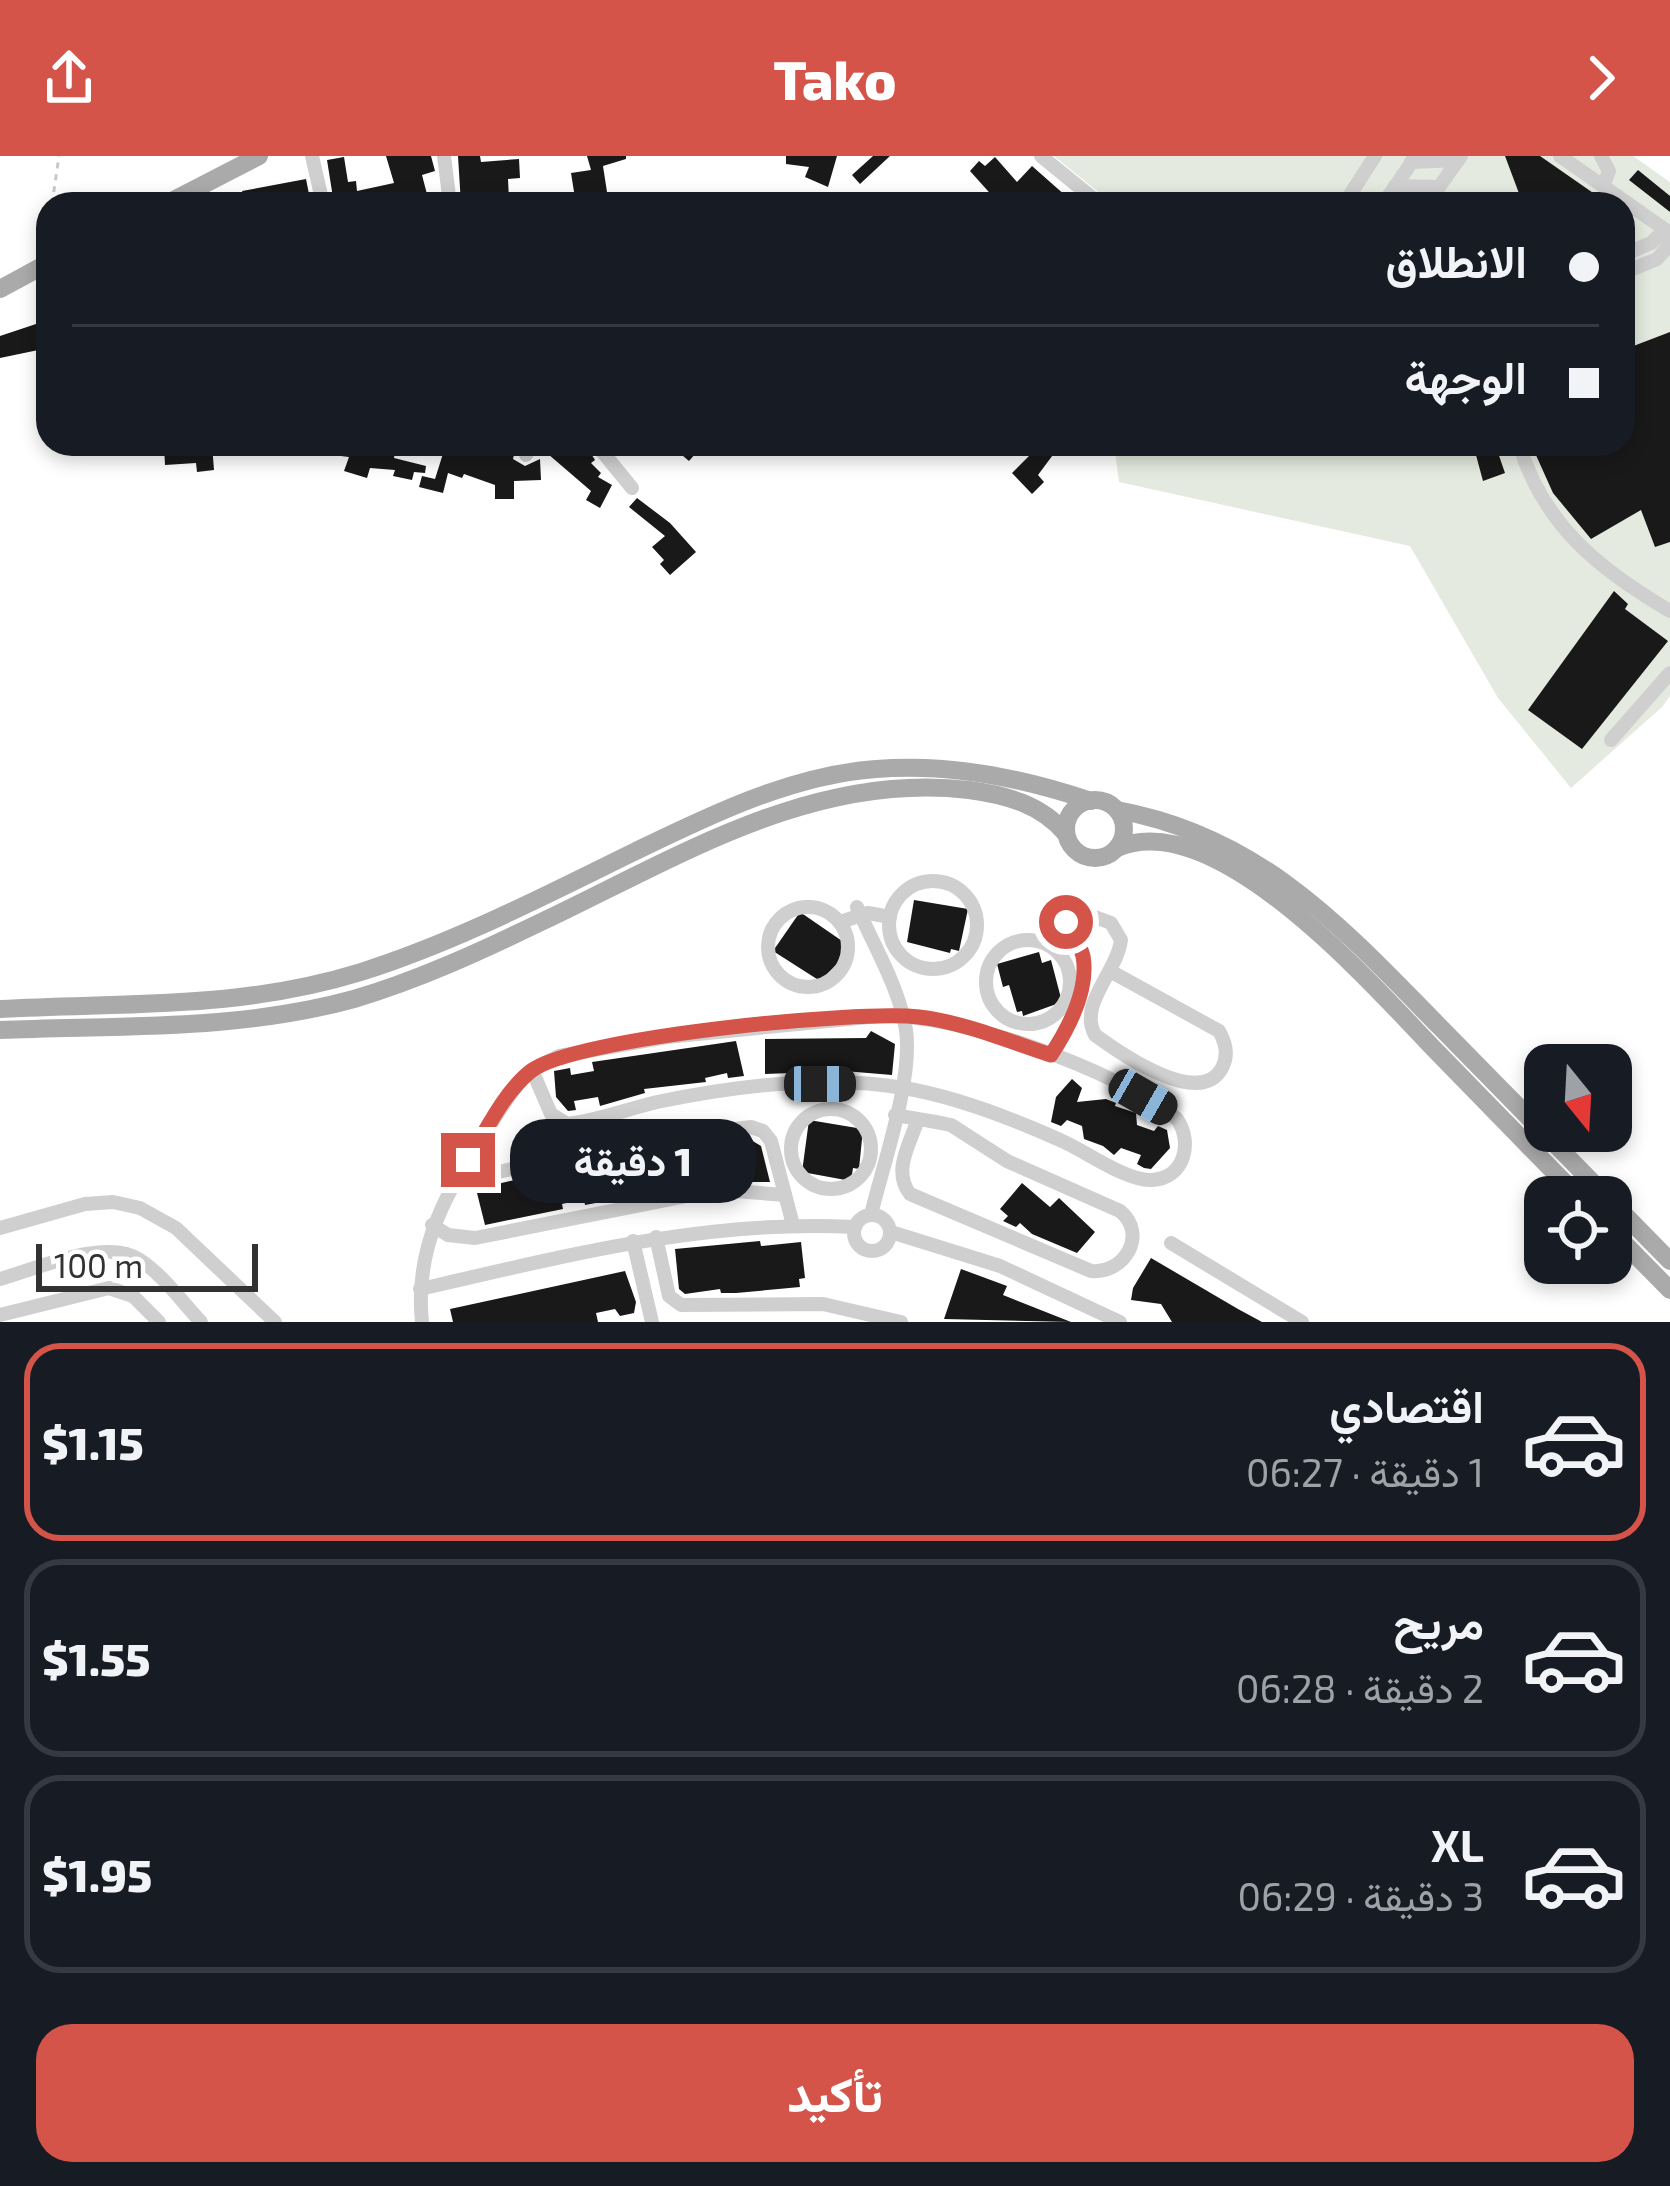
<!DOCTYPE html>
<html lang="ar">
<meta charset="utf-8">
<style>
:root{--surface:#171b24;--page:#20242c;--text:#f1f3f6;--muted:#9ea1a6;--line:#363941;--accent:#d45449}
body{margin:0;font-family:"Exo 2",Vazirmatn,sans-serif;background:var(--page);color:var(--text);direction:rtl;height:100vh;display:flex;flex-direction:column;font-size:45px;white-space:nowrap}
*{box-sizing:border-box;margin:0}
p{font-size:39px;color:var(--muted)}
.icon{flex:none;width:66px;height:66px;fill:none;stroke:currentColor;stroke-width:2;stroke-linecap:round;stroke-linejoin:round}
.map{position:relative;height:1166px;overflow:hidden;direction:ltr}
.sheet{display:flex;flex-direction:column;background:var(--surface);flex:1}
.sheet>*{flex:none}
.top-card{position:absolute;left:36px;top:36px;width:1599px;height:264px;border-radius:36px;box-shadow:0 6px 18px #0003;direction:rtl;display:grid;align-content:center;height:264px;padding:0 36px;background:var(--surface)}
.needle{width:78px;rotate:162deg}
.fabs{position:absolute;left:1524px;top:888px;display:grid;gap:24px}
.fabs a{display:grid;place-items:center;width:108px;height:108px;border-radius:24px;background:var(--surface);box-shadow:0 6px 18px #0003;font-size:60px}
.scale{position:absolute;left:36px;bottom:30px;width:222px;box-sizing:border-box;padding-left:12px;border:6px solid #323232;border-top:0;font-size:33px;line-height:42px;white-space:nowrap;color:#323232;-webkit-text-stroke:9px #fff;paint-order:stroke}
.end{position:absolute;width:54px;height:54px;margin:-27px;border:15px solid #d45449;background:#fff;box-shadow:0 0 0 6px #fff}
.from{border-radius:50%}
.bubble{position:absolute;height:84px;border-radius:36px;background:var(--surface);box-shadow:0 6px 18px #0003;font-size:39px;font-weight:800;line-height:84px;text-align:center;direction:rtl}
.car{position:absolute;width:36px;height:72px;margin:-36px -18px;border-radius:15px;box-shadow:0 0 9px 3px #0007;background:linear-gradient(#222 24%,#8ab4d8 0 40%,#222 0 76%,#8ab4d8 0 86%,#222 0)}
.top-card b{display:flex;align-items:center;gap:42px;height:114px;font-size:45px}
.top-card b+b{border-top:3px solid var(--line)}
.top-card i{width:30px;height:30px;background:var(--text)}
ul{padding:21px 0 0;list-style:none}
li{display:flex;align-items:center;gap:36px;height:198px;margin:0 24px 18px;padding:0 12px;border:6px solid var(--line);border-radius:36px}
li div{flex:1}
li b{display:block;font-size:45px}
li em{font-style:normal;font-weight:800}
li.selected{border-color:var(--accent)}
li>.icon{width:108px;height:108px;stroke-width:1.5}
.primary-button{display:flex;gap:24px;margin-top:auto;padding:24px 36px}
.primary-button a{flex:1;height:138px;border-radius:36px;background:var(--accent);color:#fff;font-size:48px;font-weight:800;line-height:138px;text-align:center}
header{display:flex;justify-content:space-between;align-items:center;height:156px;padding:0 36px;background:var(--accent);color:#fff;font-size:54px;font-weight:800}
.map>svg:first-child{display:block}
.green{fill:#e4eadf}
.building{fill:#191919}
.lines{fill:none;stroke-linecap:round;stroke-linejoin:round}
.path{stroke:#c9c9c9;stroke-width:3;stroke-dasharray:6 6;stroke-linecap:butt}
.minor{stroke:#cfcfcf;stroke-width:14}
.major{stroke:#aaa;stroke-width:18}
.route{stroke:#d45449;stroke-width:15}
</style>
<header><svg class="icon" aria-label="forward" viewBox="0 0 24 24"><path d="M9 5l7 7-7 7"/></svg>Tako<svg class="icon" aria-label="share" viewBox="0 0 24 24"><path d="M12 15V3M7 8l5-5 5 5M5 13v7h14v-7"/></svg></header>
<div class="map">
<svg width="1670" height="1166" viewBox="0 0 1670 1166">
<rect width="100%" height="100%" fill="#fff"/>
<!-- green -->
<polygon class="green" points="1054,0 1633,0 1670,26 1670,540 1662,551 1571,632 1498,542 1410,390 1119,326 1114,288 1623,288 1623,48 1113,48"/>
<!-- building -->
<g class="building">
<polygon points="386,0 431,0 435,15 422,19 428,42 417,45 417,48 334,48 327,4 344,1 348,26 356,25 357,35 394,27"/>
<polygon points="458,0 480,0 481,6 519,3 520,22 508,23 509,44 461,48"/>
<polygon points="587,0 626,0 626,3 603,10 607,36 575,42 571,17 591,14"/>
<polygon points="786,0 837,0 828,31 805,21 809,11 786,8"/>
<polygon points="873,0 890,0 860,28 852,19"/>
<polygon points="1505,0 1540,0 1609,48 1523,48"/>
<polygon points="995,1 1017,26 1032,10 1075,48 1048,48 1040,41 1034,48 1006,48 999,41 996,44 970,15 979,5 985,10"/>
<polygon points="1638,14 1670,40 1670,56 1629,24"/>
<polygon points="306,23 311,48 246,48 242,35"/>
<polygon points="48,164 48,192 0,202 0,180"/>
<polygon points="1670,176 1670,386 1655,391 1641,354 1591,383 1553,337 1531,288 1623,288 1623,194"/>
<polygon points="177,288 212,288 214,314 197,316 196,307 165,309 164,290"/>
<polygon points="342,288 396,288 394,302 426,310 425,317 414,316 412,324 393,320 395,314 370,312 367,322 344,315 349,301 341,300"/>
<polygon points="446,288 470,288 495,296 497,288 515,294 513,303 525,310 540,303 541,324 514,325 514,343 495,343 495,329 464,318 462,322 448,317 443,337 419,331 422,320 435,323"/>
<polygon points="568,288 585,288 595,304 591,307 601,317 598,321 612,329 600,352 586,344 591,335 548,298 556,290 561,295"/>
<polygon points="669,288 704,288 689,305"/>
<polygon points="1022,288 1061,288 1038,319 1044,326 1032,338 1012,317 1033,296"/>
<polygon points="1473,288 1495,288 1505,317 1483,325"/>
<polygon points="637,342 670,367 696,396 670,419 660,408 664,404 652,391 665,380 629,351"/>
<polygon points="1614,435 1628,448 1625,453 1668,485 1582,593 1528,554"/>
<polygon points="914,744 968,753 959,795 951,793 950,797 907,786"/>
<polygon points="800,756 845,787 837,808 820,825 773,795"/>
<polygon points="1039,796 1042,807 1051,804 1062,846 1023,860 1022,855 1017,856 1009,829 1003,831 997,808"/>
<polygon points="871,875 895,888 892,919 844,915 765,918 765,883 866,882"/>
<polygon points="736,885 744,920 728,922 727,917 705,922 706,926 644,933 645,937 600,950 598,941 574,945 576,954 568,955 556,941 554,915 570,912 571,919 594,915 592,906"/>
<polygon points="1072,923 1082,932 1077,946 1106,943 1116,947 1115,950 1136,957 1137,969 1154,975 1158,970 1167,974 1170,992 1151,1013 1144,1012 1137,1008 1141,999 1121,992 1114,999 1103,990 1084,983 1082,970 1067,964 1061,970 1051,966 1056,941"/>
<polygon points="809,964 863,973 859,1013 853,1012 851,1025 802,1016"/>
<polygon points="751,984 761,990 770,1026 701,1026 648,1036 638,996 667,993 667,996 704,988 705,995"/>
<polygon points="591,1006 592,1011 597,1010 604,1036 599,1038 601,1046 585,1049 584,1043 562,1048 563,1053 485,1069 476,1033"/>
<polygon points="1022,1027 1050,1051 1059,1042 1095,1076 1077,1097 1032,1078 1020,1067 1016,1071 1003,1065 1008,1060 1000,1053"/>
<polygon points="760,1085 761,1090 801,1086 805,1122 799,1123 800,1131 736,1137 721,1137 720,1133 685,1138 679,1133 675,1093"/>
<polygon points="1151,1102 1238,1153 1262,1166 1172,1166 1161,1148 1131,1144 1133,1132"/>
<polygon points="961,1113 1007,1130 1003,1139 1071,1166 944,1163"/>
<polygon points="625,1115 636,1146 634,1157 620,1160 615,1153 596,1157 598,1166 453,1166 450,1153"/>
</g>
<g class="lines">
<!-- path -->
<g class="path">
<polyline points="52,48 59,0"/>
<polyline points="45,92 48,76"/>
</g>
<!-- minor -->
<g class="minor">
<polyline points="312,0 323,48"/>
<polyline points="444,0 450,48"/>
<polyline points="1041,0 1100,48"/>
<polyline points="1560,0 1670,77"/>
<polyline points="1601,0 1609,15 1603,30"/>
<polyline points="1411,6 1458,4"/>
<polyline points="1395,30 1439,31"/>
<polyline points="1344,48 1375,0"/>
<polyline points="1383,48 1416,0"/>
<polyline points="1427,48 1461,0"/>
<polyline points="1623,99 1651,87 1665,74"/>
<polyline points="1623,117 1657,103 1670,88"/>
<polyline points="596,288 632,332"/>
<path d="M 1519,288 C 1543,369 1600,414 1670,455"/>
<polyline points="526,299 532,288"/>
<polyline points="1611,584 1670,517"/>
<circle cx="933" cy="769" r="44"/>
<path d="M 857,751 C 874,790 899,831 906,874 C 913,924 883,1008 871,1059"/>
<circle cx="808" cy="791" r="40"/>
<polyline points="840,766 868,757 890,761"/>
<circle cx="1028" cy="826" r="42"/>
<path d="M 879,860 C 955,856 1118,914 1177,963 C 1193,986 1185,1022 1152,1024 C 1127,1026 1084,994 1060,984 C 1011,962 957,941 904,932 C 825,918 734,930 657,946 C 627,953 597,965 567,968 L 551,958 L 532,914 L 559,900 L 667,881 Z"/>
<path d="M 1050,899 C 1068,873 1089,833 1083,800 C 1080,787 1072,777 1066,766 L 1069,758 L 1076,754 L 1111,767 L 1121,784 C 1117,816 1078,848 1095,879 C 1121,898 1200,953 1222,912 C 1229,899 1226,887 1219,875 L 1110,815"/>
<circle cx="831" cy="993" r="40"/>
<path d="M 895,959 C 913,962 933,965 951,969 L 1007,1005 L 1120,1055 C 1148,1078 1125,1118 1091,1115 L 910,1038 C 892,1015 910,988 918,963"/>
<polyline points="454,1026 635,985 751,971 763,975 771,985 793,1069"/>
<circle cx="872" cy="1077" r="18"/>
<polyline points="432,1069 448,1079 475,1082 702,1037 735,1035 785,1039"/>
<polyline points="0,1072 85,1048 113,1046 140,1052 176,1072 275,1166"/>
<polyline points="891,1076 1000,1110 1120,1166"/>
<polyline points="656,1081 669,1140 681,1149 823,1148 901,1166"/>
<polyline points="633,1085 652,1166"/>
<polyline points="1171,1087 1302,1166"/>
<path d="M 0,1123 C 36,1113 107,1081 140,1104 C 163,1119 182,1146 201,1166"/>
<path d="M 420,1133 C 565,1100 705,1063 855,1071"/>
<polyline points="0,1159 109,1132 133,1140 159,1166"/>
<path d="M 422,1166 C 414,1091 447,1035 487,974 C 501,953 513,931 532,914"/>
</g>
<!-- major -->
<g class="major">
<polyline points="166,48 259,0"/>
<polyline points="0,133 48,107"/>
<circle cx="1095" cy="673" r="29"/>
<path d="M 1117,654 C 1260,680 1342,771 1439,870 C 1495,927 1551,984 1607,1041"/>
<path d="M 1117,692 C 1217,649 1374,831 1437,896 C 1484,944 1531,993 1579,1041"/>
<path d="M 0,853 C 126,846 238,854 361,816 C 456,786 546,739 636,695 C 710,659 792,619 876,613 C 948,607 1023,622 1091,645"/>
<path d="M 0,874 C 119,869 238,875 354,843 C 418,824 479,796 539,767 C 675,703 812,615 969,634 C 1006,639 1041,648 1066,678"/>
<polyline points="1611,1045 1670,1105"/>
<polyline points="1611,1074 1670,1134"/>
</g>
</g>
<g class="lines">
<!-- route -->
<path class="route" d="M 468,1004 C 486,975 504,936 531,915 C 575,881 857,854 919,861 C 963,866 1008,885 1051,899 C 1068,873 1089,833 1083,800 C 1080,788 1072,777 1066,766"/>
</g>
</svg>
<div class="fabs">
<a><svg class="needle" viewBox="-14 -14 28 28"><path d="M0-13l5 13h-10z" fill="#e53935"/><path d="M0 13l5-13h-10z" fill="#9ea1a6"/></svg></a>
<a><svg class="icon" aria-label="locate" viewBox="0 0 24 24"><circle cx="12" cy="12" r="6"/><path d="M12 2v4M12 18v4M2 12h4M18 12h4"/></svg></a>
</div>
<div class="scale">100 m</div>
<i class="end from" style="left:1066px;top:766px"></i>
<i class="end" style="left:468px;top:1004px"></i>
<div class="bubble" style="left:510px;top:963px;width:246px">1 دقيقة</div>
<i class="car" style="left:820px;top:928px;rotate:90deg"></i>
<i class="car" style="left:1143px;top:941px;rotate:120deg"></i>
<div class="top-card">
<b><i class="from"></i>الانطلاق</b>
<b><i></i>الوجهة</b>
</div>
</div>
<section class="sheet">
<ul>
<li class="selected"><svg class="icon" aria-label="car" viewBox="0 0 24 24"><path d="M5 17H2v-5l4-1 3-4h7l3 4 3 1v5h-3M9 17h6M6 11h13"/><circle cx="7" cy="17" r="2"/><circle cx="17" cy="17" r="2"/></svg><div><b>اقتصادي</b><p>1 دقيقة · 06:27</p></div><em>$1.15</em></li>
<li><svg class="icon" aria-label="car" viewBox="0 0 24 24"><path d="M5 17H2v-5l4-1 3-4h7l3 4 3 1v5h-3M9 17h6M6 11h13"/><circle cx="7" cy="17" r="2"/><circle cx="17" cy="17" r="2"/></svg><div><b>مريح</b><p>2 دقيقة · 06:28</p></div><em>$1.55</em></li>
<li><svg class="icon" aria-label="car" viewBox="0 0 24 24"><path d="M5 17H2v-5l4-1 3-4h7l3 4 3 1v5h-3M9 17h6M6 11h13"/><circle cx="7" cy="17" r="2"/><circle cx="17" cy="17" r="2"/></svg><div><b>XL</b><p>3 دقيقة · 06:29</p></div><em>$1.95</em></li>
</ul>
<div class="primary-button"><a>تأكيد</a></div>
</section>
